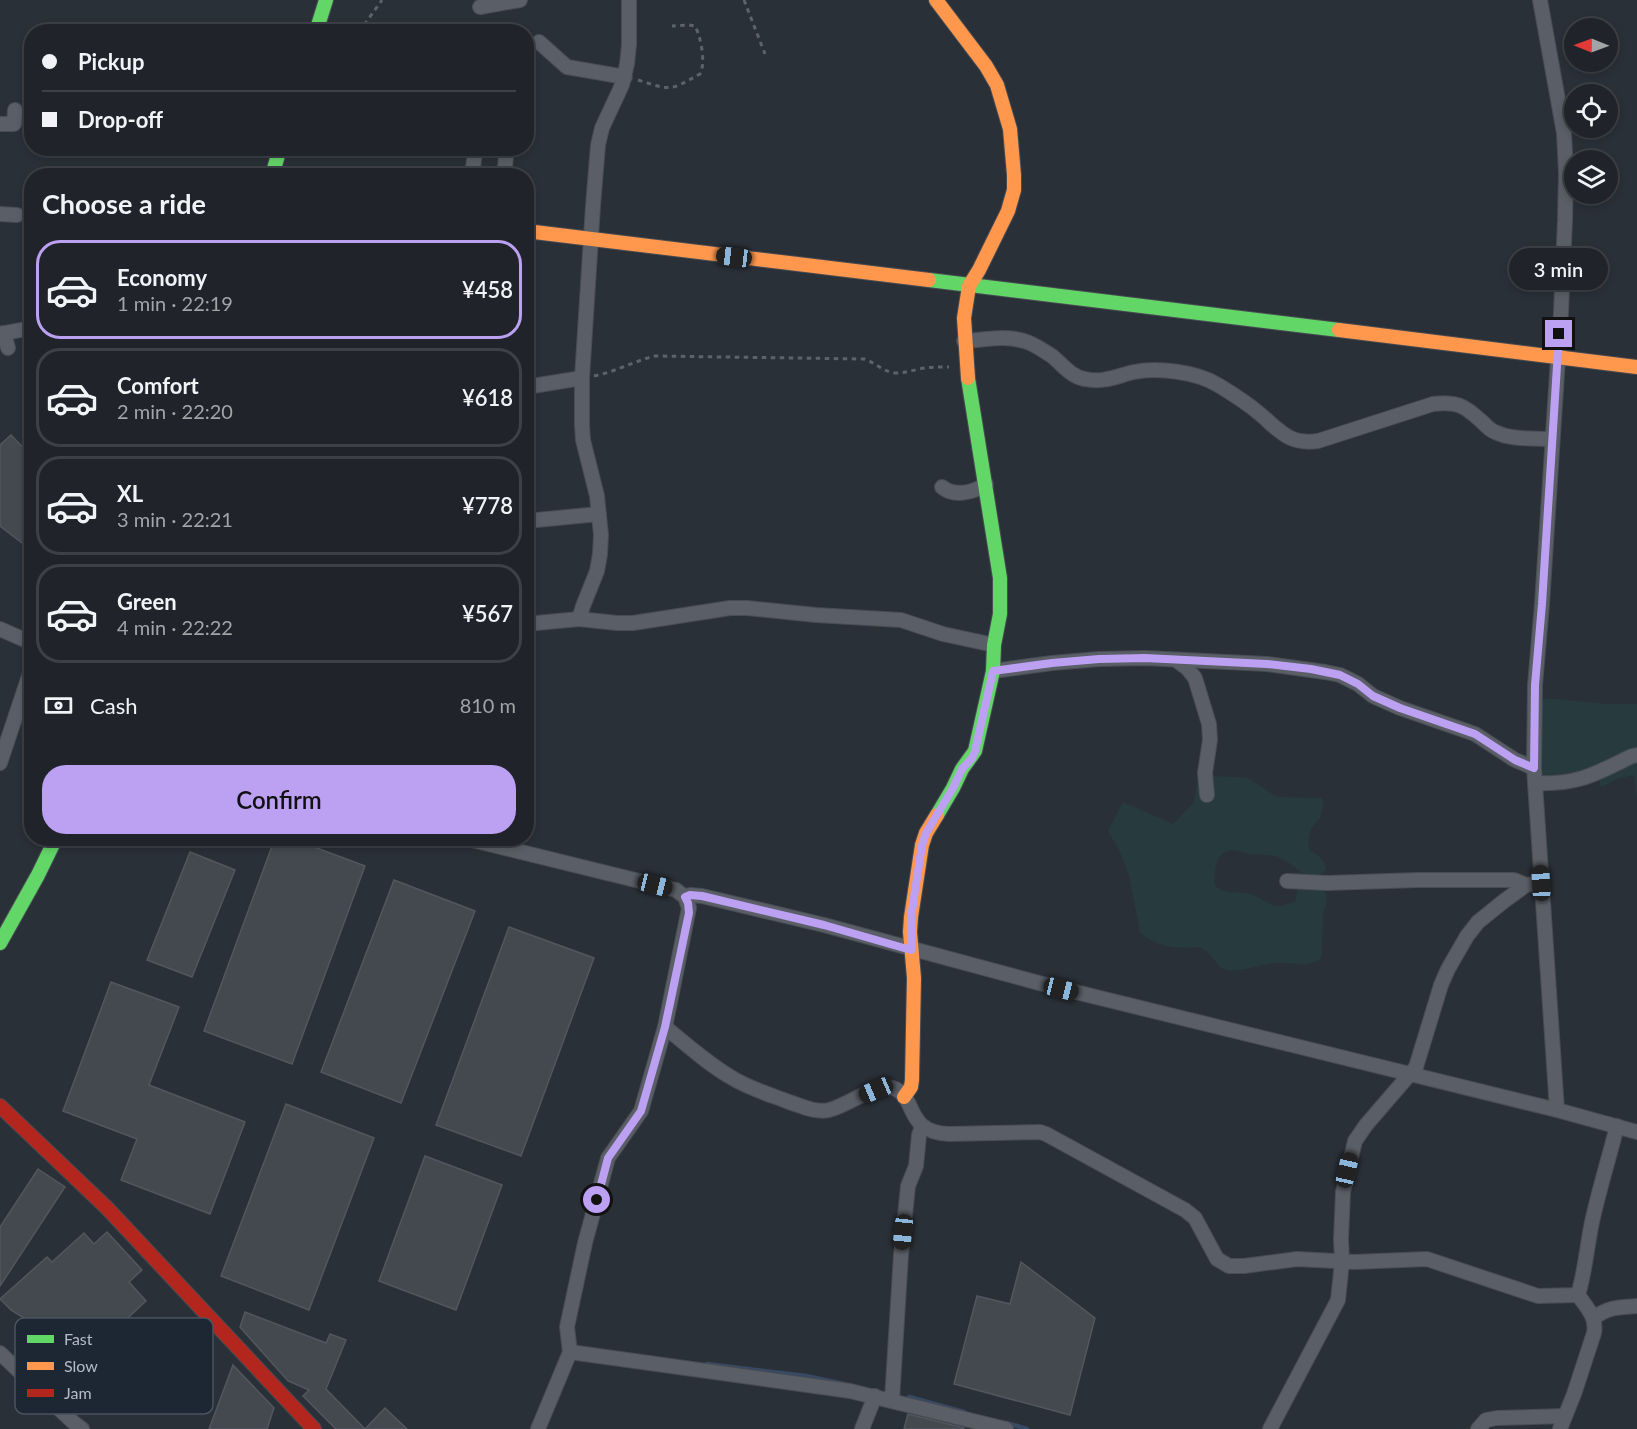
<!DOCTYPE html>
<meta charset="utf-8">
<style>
:root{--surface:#20242a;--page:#282c32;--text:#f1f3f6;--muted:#a2a4a8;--line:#3d4147;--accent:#bca0f2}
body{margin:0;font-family:Lato,sans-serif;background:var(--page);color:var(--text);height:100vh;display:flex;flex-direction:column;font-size:22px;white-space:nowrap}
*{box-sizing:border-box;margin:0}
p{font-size:20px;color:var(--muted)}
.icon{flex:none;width:33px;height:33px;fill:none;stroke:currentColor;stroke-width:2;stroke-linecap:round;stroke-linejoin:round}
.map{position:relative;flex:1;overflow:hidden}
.details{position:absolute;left:24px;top:168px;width:510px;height:678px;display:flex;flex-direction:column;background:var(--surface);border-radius:24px;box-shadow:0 3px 9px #0003,0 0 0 2px var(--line)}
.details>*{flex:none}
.top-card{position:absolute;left:24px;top:24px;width:510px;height:132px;border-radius:24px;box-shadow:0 3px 9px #0003,0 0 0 2px var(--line);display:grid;align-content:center;height:132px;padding:0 18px;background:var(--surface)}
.needle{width:39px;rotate:271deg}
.controls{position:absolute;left:1564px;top:18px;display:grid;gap:12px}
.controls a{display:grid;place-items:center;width:54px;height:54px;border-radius:50%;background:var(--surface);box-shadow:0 3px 9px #0003,0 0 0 2px var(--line);font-size:30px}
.end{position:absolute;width:27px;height:27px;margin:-14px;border:8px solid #bca0f2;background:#111;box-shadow:0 0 0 3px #111}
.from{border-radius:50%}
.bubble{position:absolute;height:42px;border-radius:21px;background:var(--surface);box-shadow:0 3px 9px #0003,0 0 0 2px var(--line);font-size:20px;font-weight:600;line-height:42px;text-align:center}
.car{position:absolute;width:18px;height:36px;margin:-18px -9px;border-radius:8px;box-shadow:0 0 4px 2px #0007;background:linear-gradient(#222 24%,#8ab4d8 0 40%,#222 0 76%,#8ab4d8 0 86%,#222 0)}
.top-card b{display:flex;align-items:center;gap:21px;height:57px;font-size:22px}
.top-card b+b{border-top:2px solid var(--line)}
.top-card i{width:15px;height:15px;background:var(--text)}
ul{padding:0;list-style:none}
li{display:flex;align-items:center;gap:18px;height:99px;margin:0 12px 9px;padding:0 6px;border:3px solid var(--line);border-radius:24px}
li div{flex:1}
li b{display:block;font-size:22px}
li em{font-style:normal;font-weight:600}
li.current{border-color:var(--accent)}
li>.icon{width:54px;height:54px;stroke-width:1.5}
h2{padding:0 18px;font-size:27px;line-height:72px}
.pay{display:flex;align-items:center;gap:15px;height:66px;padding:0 18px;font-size:22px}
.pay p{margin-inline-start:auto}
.cta{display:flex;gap:12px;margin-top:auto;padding:12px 18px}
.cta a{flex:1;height:69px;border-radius:24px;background:var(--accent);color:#111;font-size:24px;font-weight:600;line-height:69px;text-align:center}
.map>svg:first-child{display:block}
.green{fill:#273a3e}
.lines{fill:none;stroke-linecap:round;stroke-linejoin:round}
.stream{stroke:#384963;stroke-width:4.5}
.building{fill:#444950;stroke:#52575f;stroke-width:1.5}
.street-casing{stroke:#484c53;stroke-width:16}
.fast-casing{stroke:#484c53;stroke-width:16}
.slow-casing{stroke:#484c53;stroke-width:16}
.jam-casing{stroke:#484c53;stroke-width:16}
.path{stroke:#5d636a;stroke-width:3;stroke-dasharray:4.5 4.5;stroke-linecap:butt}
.street{stroke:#5a5e66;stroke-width:14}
.fast{stroke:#63d668;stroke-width:14}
.slow{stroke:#ff974d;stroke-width:14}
.jam{stroke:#b3261e;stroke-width:14}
.route{stroke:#bca0f2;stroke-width:8}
.key{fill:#1d2633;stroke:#4a5360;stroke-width:1.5}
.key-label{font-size:16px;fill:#b4bcc9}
</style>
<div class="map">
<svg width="1637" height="1429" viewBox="0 0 1637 1429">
<rect width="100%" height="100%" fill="#2a3038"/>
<!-- green -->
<g class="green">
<polygon points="1542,698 1609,704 1637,704 1637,800 1634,775 1617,779 1601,787 1596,769 1585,775 1542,779 1540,734"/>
<path d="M 1198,775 L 1248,778 L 1277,797 L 1321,798 L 1324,801 L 1320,818 C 1310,827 1306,838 1310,851 C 1320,856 1324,859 1326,870 C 1321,874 1316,877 1309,876 C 1301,874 1291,863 1282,859 C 1271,853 1262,855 1250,854 C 1244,853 1237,850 1231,850 C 1215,851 1214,873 1215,885 C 1225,896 1237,890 1250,894 C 1261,897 1270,907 1281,906 C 1285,905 1290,903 1295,902 L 1298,886 L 1322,888 L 1326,894 L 1327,901 L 1323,915 L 1322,955 C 1320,960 1318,962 1312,963 C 1300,966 1287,962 1275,963 C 1261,964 1241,973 1228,970 C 1219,969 1217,962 1211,956 C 1208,952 1204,950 1200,947 C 1180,949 1156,948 1140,932 L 1129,875 L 1119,850 L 1108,831 L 1123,802 L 1173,824 L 1194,802 Z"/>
</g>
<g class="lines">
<!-- stream -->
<g class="stream">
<polyline points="707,1364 806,1376 844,1384"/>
<polyline points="909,1397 964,1412"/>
<polyline points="1007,1423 1027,1429"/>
</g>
</g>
<!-- building -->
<g class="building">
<polygon points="11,435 32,457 32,539 26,546 0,526 0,445"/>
<polygon points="275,838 290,838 365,866 292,1064 204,1031"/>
<polygon points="190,852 235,870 192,977 147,960"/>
<polygon points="394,880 475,911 401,1103 321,1072"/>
<polygon points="509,927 594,958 521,1156 436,1125"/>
<polygon points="111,982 179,1007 149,1085 245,1122 210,1214 121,1180 137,1139 63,1111"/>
<polygon points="286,1104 374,1138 309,1310 221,1276"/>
<polygon points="425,1156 502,1185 456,1310 379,1281"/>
<polygon points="38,1169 65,1187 0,1286 0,1227"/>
<polygon points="107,1232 142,1270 129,1282 146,1301 103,1341 108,1347 92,1361 11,1310 0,1299 47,1257 52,1262 84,1233 94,1244"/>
<polygon points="1021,1262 1095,1318 1070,1415 954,1384 977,1296 1010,1304"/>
<polygon points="245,1312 326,1343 330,1334 346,1340 326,1389 365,1429 385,1408 407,1429 336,1429 303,1396 309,1390 288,1381 240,1327"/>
<polygon points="233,1365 274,1408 267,1429 209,1429"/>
<polygon points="908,1414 964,1428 963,1429 904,1429"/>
</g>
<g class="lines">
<!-- street casing -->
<g class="street-casing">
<g id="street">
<polyline points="1540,0 1564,133 1566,173 1565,220 1561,312 1542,604 1535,685 1534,768 1557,1110"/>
<polyline points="480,7 520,0"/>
<polyline points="539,42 567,67 625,77"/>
<polyline points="0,124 14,124 15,110"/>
<polyline points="472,176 475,152"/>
<polyline points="504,176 507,148"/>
<polyline points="0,214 17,215"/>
<polyline points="4,333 8,348"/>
<polyline points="0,334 26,329"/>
<path d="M 964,341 C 983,340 1005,335 1024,341 C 1033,343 1044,351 1052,356 C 1062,364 1071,377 1085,379 C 1103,383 1117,376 1134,372 C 1158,367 1197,372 1218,385 C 1233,394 1247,403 1260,414 C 1280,431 1289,445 1318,441 L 1433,404 C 1455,401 1464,405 1480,420 C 1485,424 1489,430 1495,432 C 1511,440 1533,438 1552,439"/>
<polyline points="526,387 582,378"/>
<path d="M 942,487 C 954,497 973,493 986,484"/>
<polyline points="526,521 599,514"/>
<polyline points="579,619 583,606 597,571 600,554 601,535 597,496 583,440 582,425 582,378 593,206 598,145 602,128 622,85 627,64 629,45 629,0"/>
<polyline points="526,624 579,619 617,623 633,623 730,608 747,608 816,615 901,620 943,634 994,645"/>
<polyline points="0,629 32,643"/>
<polyline points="1176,660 1187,668 1195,678 1209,724 1210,740 1205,773 1207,795"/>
<polyline points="993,671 1052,663 1099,659 1145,658 1267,664 1325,672 1340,675 1358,684 1373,696 1400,708 1475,734 1515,760 1534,768"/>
<polyline points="0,763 32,667"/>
<path d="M 1535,783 C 1578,785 1595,774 1632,756 L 1637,755"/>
<polyline points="464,838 676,890 685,897 689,908 665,1027 641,1111 608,1158 585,1243 567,1327 570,1352 538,1429"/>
<polyline points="1287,881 1327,883 1418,880 1514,880 1526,885"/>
<polyline points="685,897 690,895 702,896 824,925 1039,983 1557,1110 1637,1132"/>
<path d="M 665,1027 C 687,1045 709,1065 734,1079 C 751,1089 771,1095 789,1102 C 802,1106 815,1113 829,1110 C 847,1106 875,1083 893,1088 C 918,1096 903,1132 949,1134 L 1040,1132 L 1046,1134 L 1185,1210 L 1195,1218 L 1217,1259 L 1229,1266 L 1244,1266 L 1297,1259 L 1354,1262 L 1427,1259 L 1538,1296 L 1578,1295"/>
<path d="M 1594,1318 C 1608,1307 1620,1307 1637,1306"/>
<polyline points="570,1352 850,1391 1006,1429"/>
<polyline points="0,1353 74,1423 82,1429"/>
<polyline points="892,1400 901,1255 908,1186 916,1166 919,1135 922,1127"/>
<polyline points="862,1429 875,1396"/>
<polyline points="1270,1429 1338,1300 1342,1262 1341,1239 1343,1192 1355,1141 1366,1125 1416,1067 1441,985 1448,969 1467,936 1478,922 1504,901 1526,885 1541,883"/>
<polyline points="1478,1429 1486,1420 1497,1418 1564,1416"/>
<path d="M 1560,1429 L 1574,1394 L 1594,1333 C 1597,1317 1587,1308 1578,1295 C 1585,1272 1587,1246 1592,1222 C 1599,1190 1609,1158 1617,1126"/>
</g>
</g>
<!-- fast casing -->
<g class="fast-casing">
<g id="fast">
<polyline points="316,32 326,0"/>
<polyline points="272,176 280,148"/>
<polyline points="929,280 1339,330"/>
<polyline points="937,815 953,788 962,769 975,751 993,671 994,645 1000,614 1000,578 968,378"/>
<polyline points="0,943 38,875 56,838"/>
</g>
</g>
<!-- slow casing -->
<g class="slow-casing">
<g id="slow">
<polyline points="936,0 986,66 997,85 1010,129 1014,175 1014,190 1008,211 979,270 969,286 964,318 968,378"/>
<polyline points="526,231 929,280"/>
<polyline points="1339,330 1637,367"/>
<polyline points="904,1097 911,1087 912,1080 914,978 910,932 911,917 922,845 926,833 937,815"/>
</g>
</g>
<!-- jam casing -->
<g class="jam-casing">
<polyline id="jam" points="0,1106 107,1208 314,1429"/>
</g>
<!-- path -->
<g class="path">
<polyline points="744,0 765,54"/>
<polyline points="361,29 374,32"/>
<polyline points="359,32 382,0"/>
<path d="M 638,80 C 672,91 669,91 700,74 C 706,63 701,37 695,26 L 689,25 L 672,26"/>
<path d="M 594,376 C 615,372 634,361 655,356 L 864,359 C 875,362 881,371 895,373 C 904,373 911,371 919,369 C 929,367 939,367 949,367"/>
</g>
<!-- street -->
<use href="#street" class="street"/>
<!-- fast -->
<use href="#fast" class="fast"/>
<!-- slow -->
<use href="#slow" class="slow"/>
<!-- jam -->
<use href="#jam" class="jam"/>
</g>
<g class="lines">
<!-- route -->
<polyline class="route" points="597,1200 608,1158 641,1111 665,1027 689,913 688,903 685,897 690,895 702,896 824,925 911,950 911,917 922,845 926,833 953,788 962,769 972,758 975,751 993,671 1052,663 1099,659 1145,658 1267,664 1311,669 1340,675 1358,684 1373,696 1400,708 1475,734 1515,760 1534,768 1535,685 1542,604 1559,334"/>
</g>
<!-- legend -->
<rect x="15" y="1318" width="198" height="96" rx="9" class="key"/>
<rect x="27" y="1335" width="27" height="8" fill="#63d668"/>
<rect x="27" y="1362" width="27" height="8" fill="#ff974d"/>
<rect x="27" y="1389" width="27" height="8" fill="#b3261e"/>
<g class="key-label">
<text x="64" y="1345">Fast</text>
<text x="64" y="1372">Slow</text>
<text x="64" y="1399">Jam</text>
</g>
</svg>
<div class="controls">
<a><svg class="needle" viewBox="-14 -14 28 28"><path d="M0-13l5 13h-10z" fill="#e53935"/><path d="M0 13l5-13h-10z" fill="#a2a4a8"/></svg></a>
<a><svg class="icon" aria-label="locate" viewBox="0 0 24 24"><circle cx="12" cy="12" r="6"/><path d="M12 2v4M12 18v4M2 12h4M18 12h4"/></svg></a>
<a><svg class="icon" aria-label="layers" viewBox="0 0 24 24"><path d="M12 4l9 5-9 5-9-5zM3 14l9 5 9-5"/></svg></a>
</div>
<i class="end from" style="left:597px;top:1200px"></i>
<i class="end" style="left:1559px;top:334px"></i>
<div class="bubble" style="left:1509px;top:248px;width:99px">3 min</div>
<i class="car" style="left:734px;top:257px;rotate:277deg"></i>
<i class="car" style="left:1541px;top:883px;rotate:357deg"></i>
<i class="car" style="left:655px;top:885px;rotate:104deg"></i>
<i class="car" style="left:1061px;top:989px;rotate:104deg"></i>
<i class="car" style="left:876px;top:1090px;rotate:247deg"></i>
<i class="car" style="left:1347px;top:1170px;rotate:13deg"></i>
<i class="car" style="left:903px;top:1232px;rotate:186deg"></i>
<div class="top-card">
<b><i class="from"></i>Pickup</b>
<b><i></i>Drop-off</b>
</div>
<section class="details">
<h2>Choose a ride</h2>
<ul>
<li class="current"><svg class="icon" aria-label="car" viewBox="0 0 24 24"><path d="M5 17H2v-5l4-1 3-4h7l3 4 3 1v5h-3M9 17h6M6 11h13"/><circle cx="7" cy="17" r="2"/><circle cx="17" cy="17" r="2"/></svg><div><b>Economy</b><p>1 min · 22:19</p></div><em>¥458</em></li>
<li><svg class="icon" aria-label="car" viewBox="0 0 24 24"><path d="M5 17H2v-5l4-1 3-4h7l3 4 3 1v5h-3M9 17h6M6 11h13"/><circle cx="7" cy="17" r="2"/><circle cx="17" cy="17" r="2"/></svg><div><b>Comfort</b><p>2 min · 22:20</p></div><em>¥618</em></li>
<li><svg class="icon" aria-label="car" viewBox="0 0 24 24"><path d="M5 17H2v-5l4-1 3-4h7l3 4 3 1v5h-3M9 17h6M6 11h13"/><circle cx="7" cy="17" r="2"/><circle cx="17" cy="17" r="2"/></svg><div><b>XL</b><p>3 min · 22:21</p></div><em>¥778</em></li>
<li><svg class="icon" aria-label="car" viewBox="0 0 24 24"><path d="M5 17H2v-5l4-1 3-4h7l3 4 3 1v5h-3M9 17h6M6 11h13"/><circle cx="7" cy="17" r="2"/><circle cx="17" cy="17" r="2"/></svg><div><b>Green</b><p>4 min · 22:22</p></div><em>¥567</em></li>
</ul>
<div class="pay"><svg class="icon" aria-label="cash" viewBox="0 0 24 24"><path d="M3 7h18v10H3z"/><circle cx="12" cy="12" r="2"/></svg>Cash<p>810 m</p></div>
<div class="cta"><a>Confirm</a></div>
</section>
</div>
